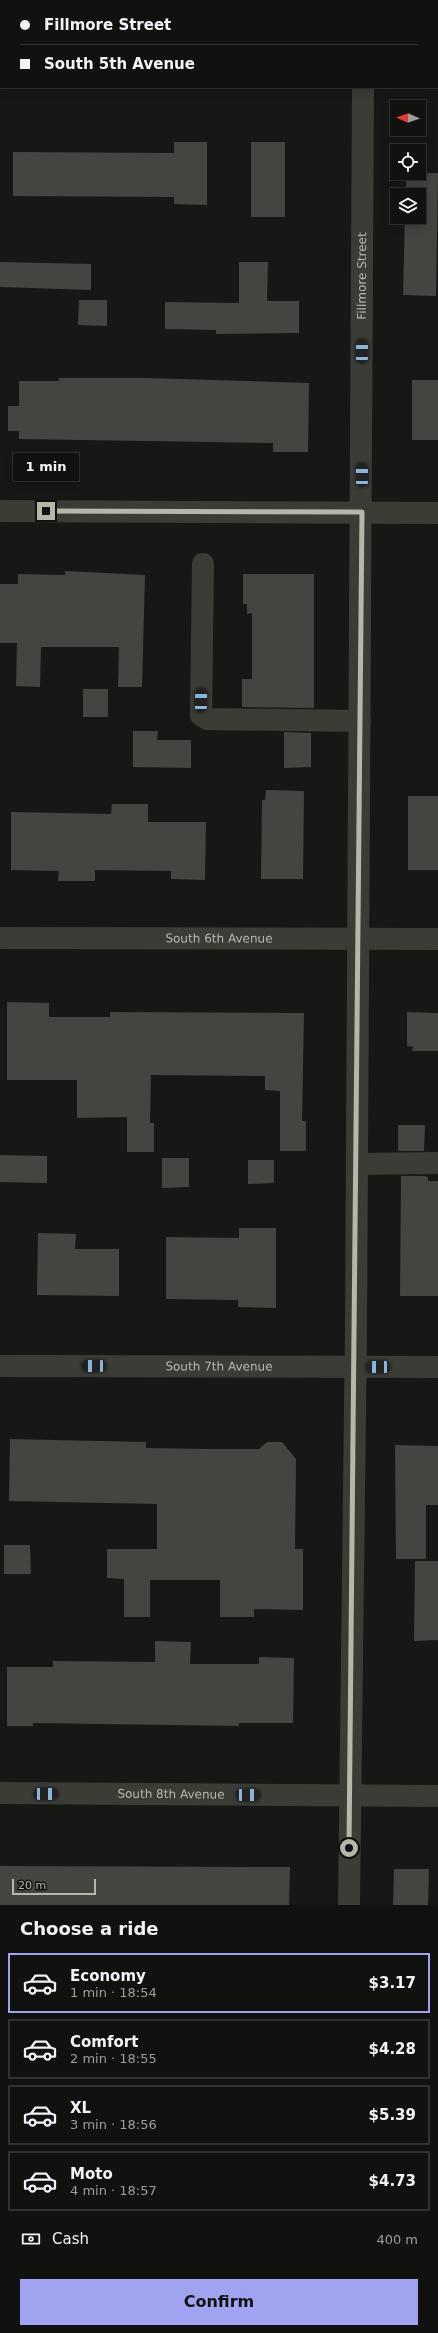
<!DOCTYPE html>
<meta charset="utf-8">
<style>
:root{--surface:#111210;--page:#1a1b19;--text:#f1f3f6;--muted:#9c9e9f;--line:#303230;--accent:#a0a4f0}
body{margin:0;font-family:"DejaVu Sans",sans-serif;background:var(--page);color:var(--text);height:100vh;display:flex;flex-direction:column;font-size:15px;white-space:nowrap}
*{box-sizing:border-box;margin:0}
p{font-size:13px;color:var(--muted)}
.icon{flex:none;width:22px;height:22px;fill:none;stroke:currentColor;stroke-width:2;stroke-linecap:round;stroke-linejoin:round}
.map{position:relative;height:1905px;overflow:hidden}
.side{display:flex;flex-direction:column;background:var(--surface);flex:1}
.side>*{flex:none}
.banner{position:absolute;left:0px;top:0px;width:438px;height:88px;box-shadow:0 2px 10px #0003,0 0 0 1px var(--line);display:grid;align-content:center;height:88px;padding:0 20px;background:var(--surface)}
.needle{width:26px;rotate:272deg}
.fabs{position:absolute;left:390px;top:100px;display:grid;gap:8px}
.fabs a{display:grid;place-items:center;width:36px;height:36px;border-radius:0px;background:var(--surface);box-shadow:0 2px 10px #0003,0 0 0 1px var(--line);font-size:20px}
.scale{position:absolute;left:12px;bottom:10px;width:84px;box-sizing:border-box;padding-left:4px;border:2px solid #b7b7a9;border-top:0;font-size:11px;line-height:14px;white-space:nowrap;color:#b7b7a9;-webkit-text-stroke:3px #121311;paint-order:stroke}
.end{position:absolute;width:18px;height:18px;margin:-9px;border:5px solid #b7b7a9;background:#111;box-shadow:0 0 0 2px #111}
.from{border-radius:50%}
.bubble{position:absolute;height:28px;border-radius:0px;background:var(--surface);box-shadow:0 2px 10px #0003,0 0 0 1px var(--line);font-size:13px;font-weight:800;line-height:28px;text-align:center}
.car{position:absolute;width:12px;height:24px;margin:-12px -6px;border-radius:5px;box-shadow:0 0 3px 1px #0007;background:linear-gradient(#222 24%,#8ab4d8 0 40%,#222 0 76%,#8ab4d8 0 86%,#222 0)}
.banner b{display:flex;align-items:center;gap:14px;height:38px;font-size:15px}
.banner b+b{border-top:1px solid var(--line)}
.banner i{width:10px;height:10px;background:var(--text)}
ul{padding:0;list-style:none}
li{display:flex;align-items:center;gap:12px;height:60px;margin:0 8px 6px;padding:0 12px;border:2px solid var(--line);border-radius:0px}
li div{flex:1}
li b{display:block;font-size:15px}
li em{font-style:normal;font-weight:800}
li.current{border-color:var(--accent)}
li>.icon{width:36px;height:36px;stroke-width:1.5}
h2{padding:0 20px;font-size:18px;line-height:48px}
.pay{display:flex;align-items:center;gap:10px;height:44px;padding:0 20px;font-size:15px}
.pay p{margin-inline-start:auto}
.button{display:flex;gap:8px;margin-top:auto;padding:8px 20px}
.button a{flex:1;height:46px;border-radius:0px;background:var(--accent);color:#111;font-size:16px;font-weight:800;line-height:46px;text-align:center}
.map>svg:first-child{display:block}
.building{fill:#444540}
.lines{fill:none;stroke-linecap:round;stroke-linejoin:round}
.minor{stroke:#3c3c37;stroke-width:22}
.route{stroke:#b7b7a9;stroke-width:5}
.labels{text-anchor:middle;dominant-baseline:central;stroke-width:4;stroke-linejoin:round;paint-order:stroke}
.street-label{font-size:12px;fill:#b7b7a9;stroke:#121311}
</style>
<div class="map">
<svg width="438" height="1905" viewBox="0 0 438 1905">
<rect width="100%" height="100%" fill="#171816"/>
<!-- building -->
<g class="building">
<polygon points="174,142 207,142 207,205 174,204 174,197 13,196 13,152 174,153"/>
<rect x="251" y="142" width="34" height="75"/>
<polygon points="406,173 438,173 436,296 403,295 405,217 419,217 419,195 406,195"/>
<polygon points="0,262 91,264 91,290 0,287"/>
<polygon points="239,262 268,262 267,301 299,301 299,333 216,334 216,330 165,329 165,302 239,303"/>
<polygon points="79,300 107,300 107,326 78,325"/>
<polygon points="59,378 147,378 309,383 308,452 273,452 273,443 19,439 19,431 8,431 8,406 19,406 19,381 59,381"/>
<rect x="412" y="380" width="26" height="60"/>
<polygon points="65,571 145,575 142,687 118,687 119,647 41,647 40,687 16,686 17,643 0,643 0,584 18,584 18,574 65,575"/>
<polygon points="243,574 314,574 314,708 242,707 242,679 252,679 252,613 247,614 247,604 243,604"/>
<rect x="83" y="689" width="25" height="28"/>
<polygon points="133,731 158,731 157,740 191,740 191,768 133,767"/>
<polygon points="284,732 311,733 311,767 284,768"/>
<polygon points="266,790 304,791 303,879 261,879 262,800 265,800"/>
<rect x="408" y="796" width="30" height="74"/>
<polygon points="112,804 148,804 148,822 206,822 205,880 171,879 171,871 95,870 95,881 58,881 59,871 11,870 11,812 111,814"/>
<polygon points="7,1002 49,1003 49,1017 110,1017 110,1012 304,1013 302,1121 306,1121 306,1151 280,1151 280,1091 265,1090 265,1076 151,1075 150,1123 154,1123 154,1152 127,1152 127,1117 77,1118 77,1080 7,1080"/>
<polygon points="407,1012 438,1013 438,1051 412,1051 413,1047 407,1046"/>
<polygon points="398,1125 425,1125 424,1151 398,1151"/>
<polygon points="0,1155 47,1156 47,1183 0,1182"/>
<polygon points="162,1158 189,1158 189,1187 162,1188"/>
<polygon points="248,1160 274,1160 274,1183 248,1184"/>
<polygon points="401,1176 424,1176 428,1177 428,1181 438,1181 438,1296 400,1296"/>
<polygon points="239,1228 276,1228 276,1308 238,1307 238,1300 166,1299 166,1237 239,1238"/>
<polygon points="38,1233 76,1234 75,1249 119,1249 119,1296 37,1295"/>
<polygon points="10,1439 146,1442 146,1448 209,1449 259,1449 267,1442 282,1442 296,1459 295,1549 303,1549 303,1610 254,1609 254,1617 220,1617 220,1580 150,1580 150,1617 124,1617 124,1579 107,1578 107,1549 157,1549 157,1504 9,1501"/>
<polygon points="395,1445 438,1446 438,1505 426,1505 426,1559 396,1559"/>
<polygon points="4,1545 30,1545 31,1574 4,1574"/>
<polygon points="415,1561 438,1561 438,1640 414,1641"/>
<polygon points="155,1641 191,1642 190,1664 259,1664 259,1657 294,1658 293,1723 239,1723 239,1726 33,1723 33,1726 7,1726 7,1667 53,1667 53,1661 155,1662"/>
<polygon points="0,1866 290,1867 289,1905 0,1905"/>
<polygon points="394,1869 429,1869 428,1905 393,1905"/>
</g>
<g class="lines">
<!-- minor -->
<g class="minor">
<polyline points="364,1 364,0"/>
<polyline points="0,76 1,76"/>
<polyline points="437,78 438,78"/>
<polyline points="0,511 438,513"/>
<polyline points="203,564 201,715 207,719 360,721"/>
<path id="s1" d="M 0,938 L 438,939"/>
<polyline points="357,1164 438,1163"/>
<path id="s2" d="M 0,1366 L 438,1367"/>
<path id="s3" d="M 0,1793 L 438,1796"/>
<path id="s4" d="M 349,1905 L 356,1329 L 363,87"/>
</g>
</g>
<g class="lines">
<!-- route -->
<polyline class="route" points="46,511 362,512 349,1848"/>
</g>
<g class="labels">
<!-- street labels -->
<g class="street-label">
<text stroke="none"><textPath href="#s4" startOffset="1629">Fillmore Street</textPath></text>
<text stroke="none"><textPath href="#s1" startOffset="219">South 6th Avenue</textPath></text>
<text stroke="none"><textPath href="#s2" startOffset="219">South 7th Avenue</textPath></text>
<text stroke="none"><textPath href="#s3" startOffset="171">South 8th Avenue</textPath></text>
</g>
</g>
</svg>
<div class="fabs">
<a><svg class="needle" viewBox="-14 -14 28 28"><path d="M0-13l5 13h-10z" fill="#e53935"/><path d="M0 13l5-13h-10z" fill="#9c9e9f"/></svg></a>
<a><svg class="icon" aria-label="locate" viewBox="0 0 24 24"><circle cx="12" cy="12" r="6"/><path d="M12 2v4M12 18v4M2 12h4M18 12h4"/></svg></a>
<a><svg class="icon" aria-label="layers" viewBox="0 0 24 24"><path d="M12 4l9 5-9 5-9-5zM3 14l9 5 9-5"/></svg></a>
</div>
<div class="scale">20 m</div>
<i class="end from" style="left:349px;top:1848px"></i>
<i class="end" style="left:46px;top:511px"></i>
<div class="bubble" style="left:13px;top:453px;width:66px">1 min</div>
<i class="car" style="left:362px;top:351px;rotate:0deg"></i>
<i class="car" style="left:362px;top:475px;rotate:0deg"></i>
<i class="car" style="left:201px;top:700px;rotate:1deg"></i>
<i class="car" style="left:94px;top:1366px;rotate:270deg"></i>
<i class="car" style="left:378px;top:1367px;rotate:271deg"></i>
<i class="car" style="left:46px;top:1794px;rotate:90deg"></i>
<i class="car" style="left:248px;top:1795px;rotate:90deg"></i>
<div class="banner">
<b><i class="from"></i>Fillmore Street</b>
<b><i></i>South 5th Avenue</b>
</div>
</div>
<section class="side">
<h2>Choose a ride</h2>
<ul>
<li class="current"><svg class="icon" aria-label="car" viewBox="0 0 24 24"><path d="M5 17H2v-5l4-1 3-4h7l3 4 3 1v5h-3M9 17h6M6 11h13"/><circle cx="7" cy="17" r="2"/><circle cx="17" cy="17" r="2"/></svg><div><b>Economy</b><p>1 min · 18:54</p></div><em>$3.17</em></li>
<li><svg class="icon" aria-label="car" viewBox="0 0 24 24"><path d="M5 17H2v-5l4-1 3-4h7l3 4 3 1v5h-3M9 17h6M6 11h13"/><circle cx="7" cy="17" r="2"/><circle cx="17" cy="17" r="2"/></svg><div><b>Comfort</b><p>2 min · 18:55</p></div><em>$4.28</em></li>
<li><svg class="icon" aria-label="car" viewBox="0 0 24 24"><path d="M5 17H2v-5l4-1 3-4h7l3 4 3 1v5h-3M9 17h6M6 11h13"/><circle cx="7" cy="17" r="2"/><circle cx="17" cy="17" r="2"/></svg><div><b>XL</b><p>3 min · 18:56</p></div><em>$5.39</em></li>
<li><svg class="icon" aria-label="car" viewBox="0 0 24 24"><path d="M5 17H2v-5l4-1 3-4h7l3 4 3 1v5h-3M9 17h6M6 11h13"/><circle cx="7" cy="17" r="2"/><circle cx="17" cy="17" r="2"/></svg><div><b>Moto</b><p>4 min · 18:57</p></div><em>$4.73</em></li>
</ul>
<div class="pay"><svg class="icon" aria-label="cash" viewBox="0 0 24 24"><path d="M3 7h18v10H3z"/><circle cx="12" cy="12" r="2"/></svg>Cash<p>400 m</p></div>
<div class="button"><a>Confirm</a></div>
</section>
